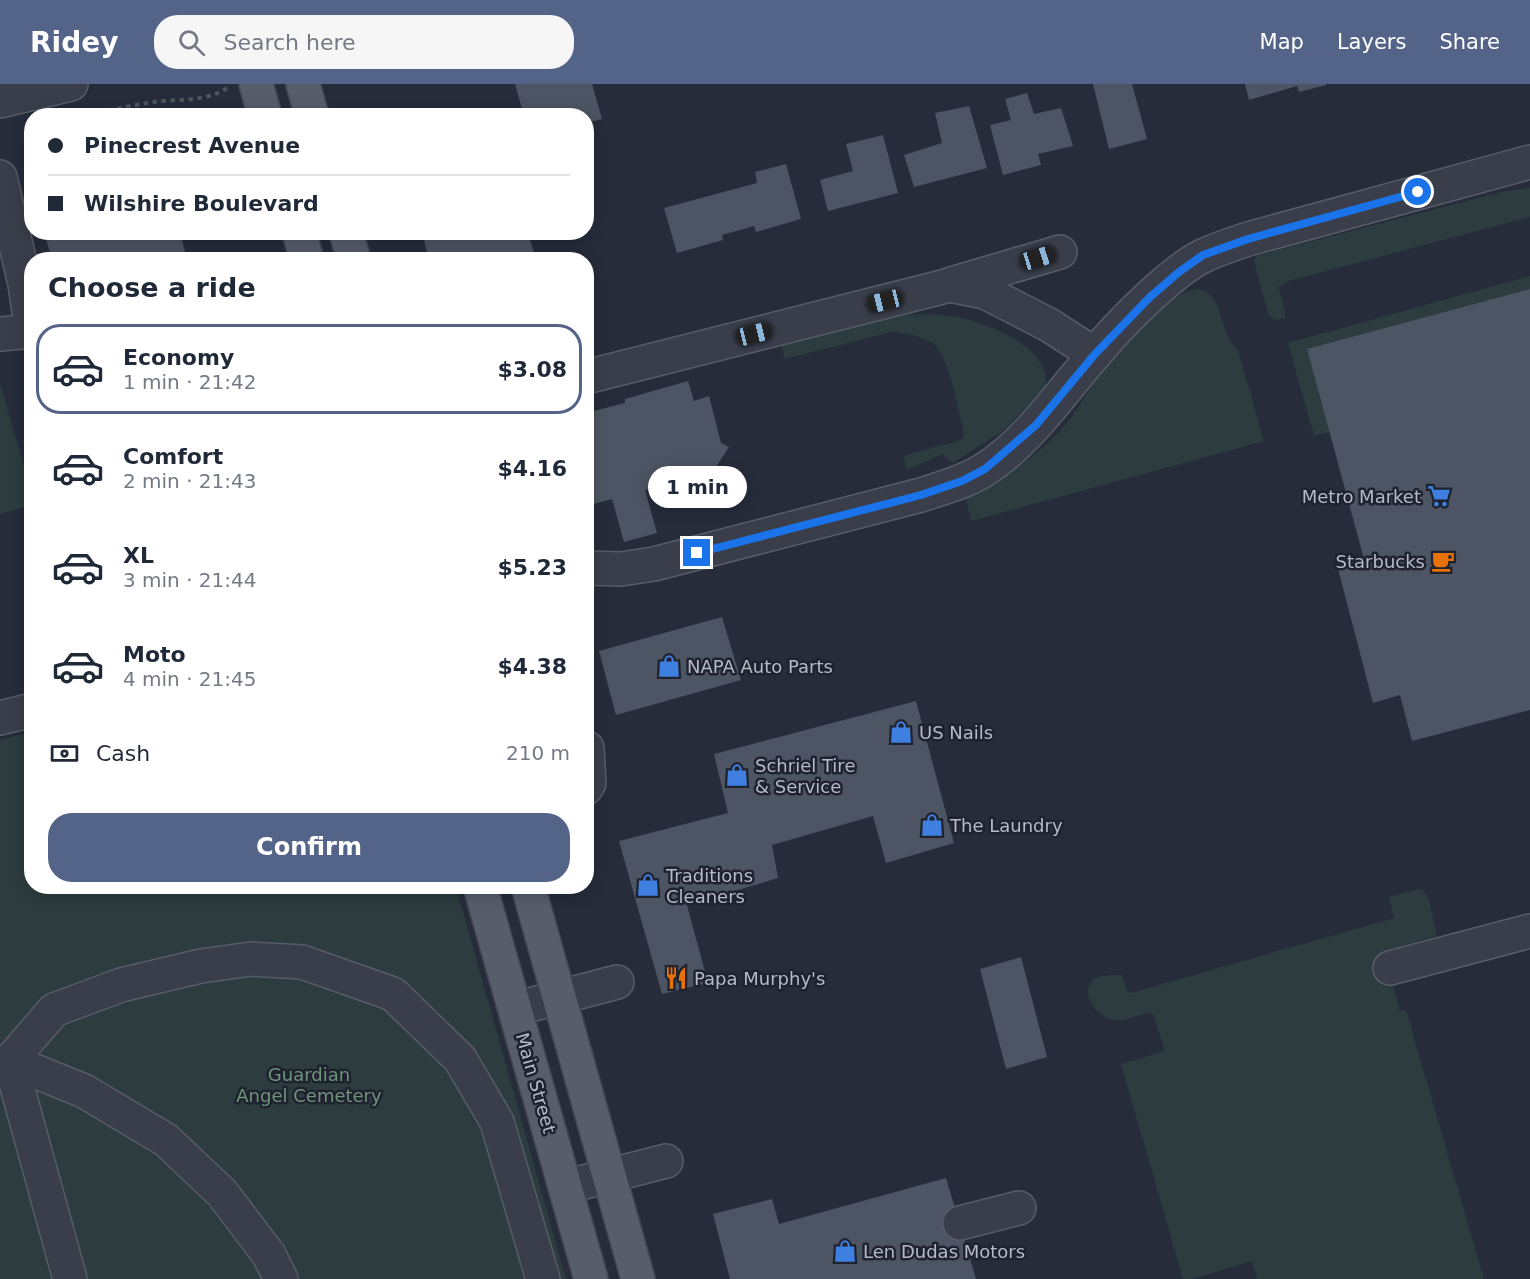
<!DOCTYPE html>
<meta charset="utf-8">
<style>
:root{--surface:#fff;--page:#f6f6f7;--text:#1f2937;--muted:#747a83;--line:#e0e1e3;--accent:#546488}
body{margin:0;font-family:"DejaVu Sans",sans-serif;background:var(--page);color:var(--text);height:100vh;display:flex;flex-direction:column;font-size:22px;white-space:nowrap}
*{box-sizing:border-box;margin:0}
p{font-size:20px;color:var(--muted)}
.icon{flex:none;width:33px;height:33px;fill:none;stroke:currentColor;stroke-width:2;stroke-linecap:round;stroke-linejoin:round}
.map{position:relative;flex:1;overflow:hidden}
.panel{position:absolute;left:24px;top:168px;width:570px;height:642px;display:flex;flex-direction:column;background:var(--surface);border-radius:24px;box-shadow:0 3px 15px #0003}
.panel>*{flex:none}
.guide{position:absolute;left:24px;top:24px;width:570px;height:132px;border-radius:24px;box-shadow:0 3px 15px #0003;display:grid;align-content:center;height:132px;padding:0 24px;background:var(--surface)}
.end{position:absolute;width:27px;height:27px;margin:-14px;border:8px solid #1a73e8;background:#fff;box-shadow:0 0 0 3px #fff}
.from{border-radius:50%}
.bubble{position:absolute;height:42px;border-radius:21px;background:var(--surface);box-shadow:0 3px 15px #0003;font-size:20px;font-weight:800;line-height:42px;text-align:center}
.car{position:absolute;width:18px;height:36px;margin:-18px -9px;border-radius:8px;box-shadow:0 0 4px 2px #0007;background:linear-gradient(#222 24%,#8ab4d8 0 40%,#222 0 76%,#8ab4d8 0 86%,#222 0)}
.guide b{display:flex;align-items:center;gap:21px;height:57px;font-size:22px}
.guide b+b{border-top:2px solid var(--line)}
.guide i{width:15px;height:15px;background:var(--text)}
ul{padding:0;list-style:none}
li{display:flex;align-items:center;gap:18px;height:90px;margin:0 12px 9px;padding:0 12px;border:3px solid transparent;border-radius:24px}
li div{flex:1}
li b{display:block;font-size:22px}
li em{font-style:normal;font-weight:800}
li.selected{border-color:var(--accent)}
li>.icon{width:54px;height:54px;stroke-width:1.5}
h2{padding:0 24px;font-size:27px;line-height:72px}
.pay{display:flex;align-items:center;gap:15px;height:66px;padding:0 24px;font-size:22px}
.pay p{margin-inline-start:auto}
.primary-button{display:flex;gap:12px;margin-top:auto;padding:12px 24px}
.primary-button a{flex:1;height:69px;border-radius:24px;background:var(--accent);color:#fff;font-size:24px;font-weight:800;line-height:69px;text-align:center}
header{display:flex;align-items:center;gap:36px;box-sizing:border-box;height:84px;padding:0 30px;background:var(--accent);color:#fff}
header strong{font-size:28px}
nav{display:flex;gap:33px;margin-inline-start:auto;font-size:21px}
.search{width:420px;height:54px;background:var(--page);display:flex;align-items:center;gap:15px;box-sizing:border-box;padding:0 21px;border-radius:24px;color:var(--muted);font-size:22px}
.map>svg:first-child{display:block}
.green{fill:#2c3c3f}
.building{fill:#4d5463}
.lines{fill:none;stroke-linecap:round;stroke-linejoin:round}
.minor-casing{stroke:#585c68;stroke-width:36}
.major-casing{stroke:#434753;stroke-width:36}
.path{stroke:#4a585c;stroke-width:4;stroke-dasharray:4.5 4.5;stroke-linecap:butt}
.minor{stroke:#393e4a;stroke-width:33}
.major{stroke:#585d6a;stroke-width:33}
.route{stroke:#1a73e8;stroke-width:8}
.labels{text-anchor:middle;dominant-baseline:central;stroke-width:5;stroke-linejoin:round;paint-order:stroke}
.poi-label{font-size:18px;fill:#b5bac6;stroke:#1f232f;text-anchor:start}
.park-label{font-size:18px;fill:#6f947c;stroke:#1f232f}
.street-label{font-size:18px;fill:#b5bac6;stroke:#1f232f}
</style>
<header>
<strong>Ridey</strong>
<div class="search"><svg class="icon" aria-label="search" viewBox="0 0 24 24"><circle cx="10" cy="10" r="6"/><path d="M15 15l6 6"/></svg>Search here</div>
<nav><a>Map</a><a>Layers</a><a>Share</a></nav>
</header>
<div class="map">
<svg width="1530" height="1195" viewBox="0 0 1530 1195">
<rect width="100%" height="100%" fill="#262c3a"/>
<!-- green -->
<g class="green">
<polygon points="1530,104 1530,133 1285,198 1279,203 1286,234 1276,236 1269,232 1254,177 1256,172 1505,107"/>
<polygon points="1530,192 1530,205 1308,265 1330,348 1314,352 1288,259"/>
<path d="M 1197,205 C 1225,208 1218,251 1238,266 L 1264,357 L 971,437 L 965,410 C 1003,396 1039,371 1066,340 C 1081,321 1092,299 1107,280 C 1121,261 1138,246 1155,230 C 1167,219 1179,208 1197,205 Z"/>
<path d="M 887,231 C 910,231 934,229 956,233 C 986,238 1055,265 1045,304 L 1004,346 L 953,379 L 942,370 L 907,386 L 903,372 L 958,357 L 963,354 L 964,349 C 959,329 949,274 935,261 C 926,253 903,248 891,248 L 785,275 L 780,259 Z"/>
<polygon points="0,299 32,410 31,421 0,430"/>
<polygon points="31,648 32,802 456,803 566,1195 0,1195 0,656"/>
<path d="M 1419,805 L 1423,806 L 1429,816 L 1437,852 L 1383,867 L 1400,927 L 1406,926 L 1484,1195 L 1257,1195 L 1252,1177 L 1192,1195 L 1183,1195 L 1121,980 L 1165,967 L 1153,930 L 1150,929 C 1138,930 1126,938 1113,936 C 1097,933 1077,909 1095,895 C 1100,891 1115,891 1122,891 L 1127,907 L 1131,909 L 1394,834 L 1389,813 Z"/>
</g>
<!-- building -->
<g class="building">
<polygon points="515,0 592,0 602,35 586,39 586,32 524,32"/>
<polygon points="1093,0 1132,0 1147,55 1109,65"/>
<polygon points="1245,0 1326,0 1326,1 1299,8 1297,2 1249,16"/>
<polygon points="1027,9 1034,30 1061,24 1073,62 1038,70 1041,81 1003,91 990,41 1011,36 1005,15"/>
<polygon points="969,22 987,84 914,103 904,71 942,59 935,29"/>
<polygon points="883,51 898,109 828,127 820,96 853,87 846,60"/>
<polygon points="786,80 801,135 756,148 754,142 722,151 723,156 677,169 664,124 757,99 755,88"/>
<polygon points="44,148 180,148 187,176 52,176"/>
<polygon points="422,148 528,148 536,176 505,176 504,173 497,176 429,176"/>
<polygon points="1530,205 1530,626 1412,657 1400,611 1373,619 1337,481 1364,475 1307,265"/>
<polygon points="688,297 694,317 709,312 721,359 729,363 703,403 690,395 645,406 657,449 624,458 612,415 586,422 586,329 625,319 625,315"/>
<polygon points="722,533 741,596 616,631 599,567"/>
<polygon points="916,617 954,759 886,779 873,732 772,761 778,794 687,821 708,899 662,910 619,757 728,729 714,670"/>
<polygon points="1021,873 1047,973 1006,985 980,885"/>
<polygon points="946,1094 976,1195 730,1195 713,1130 772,1115 779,1140"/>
</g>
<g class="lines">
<!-- minor casing -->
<g class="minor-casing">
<g id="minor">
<polyline points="0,17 71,0"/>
<polyline points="0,93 25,200 32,247"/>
<polyline points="951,200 1060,168"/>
<polyline points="0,250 32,247"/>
<polyline points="586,293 950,201 985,208 1049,241 1094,270"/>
<path d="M 586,484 L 621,485 L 654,480 L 921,411 C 942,404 965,398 984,386 C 1030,356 1059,311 1094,271 C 1117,243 1172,186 1205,171 C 1218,165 1233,160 1248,155 L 1530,78"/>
<polyline points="0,634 32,626"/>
<polyline points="586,704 589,699 587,664"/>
<polyline points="1390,884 1530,847"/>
<polyline points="515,925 617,898"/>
<polyline points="10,977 70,1195"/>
<polyline points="0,979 10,977 54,926 121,901 201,882 251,875 302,878 393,910 460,975 497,1038 543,1195"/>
<polyline points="0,983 10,977 84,1007 166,1056 222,1109 269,1171 281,1195"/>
<polyline points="565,1103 666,1077"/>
<polyline points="960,1139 1019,1124"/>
</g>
</g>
<!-- major casing -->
<g class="major-casing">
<g id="major">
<polyline points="256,0 265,32"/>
<polyline points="303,0 312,32"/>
<polyline points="299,148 307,176"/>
<polyline points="346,148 354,176"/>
<polyline points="480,802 591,1195"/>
<polyline points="528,802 638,1195"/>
</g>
</g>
<!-- path -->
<path class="path" d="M 82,32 C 106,27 129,22 153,18 C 176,15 207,18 227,4"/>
<!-- minor -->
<use href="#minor" class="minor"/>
<!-- major -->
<use href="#major" class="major"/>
</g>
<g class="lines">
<!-- route -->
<polyline class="route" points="697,469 921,411 962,397 985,385 1036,341 1095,270 1150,213 1179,188 1203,171 1248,155 1418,108"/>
</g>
<!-- icons -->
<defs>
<g id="supermarket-bare" transform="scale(1.8)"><path d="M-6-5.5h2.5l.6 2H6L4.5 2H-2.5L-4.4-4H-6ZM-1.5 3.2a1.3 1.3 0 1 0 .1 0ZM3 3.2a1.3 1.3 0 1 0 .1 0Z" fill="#3f7fe0" stroke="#1f232f" stroke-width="2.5" paint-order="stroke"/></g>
<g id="cafe-bare" transform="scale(1.8)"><path d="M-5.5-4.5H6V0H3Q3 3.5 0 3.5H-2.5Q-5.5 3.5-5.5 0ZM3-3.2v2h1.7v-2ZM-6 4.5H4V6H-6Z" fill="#e8710a" stroke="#1f232f" stroke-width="2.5" paint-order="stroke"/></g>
<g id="shop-bare" transform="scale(1.8)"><path d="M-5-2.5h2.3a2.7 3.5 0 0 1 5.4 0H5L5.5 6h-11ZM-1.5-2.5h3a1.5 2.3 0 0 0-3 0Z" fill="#3f7fe0" stroke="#1f232f" stroke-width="2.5" paint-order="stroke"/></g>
<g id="restaurant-bare" transform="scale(1.8)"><path d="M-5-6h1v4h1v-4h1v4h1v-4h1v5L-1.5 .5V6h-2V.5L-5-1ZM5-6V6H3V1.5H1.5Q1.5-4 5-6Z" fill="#e8710a" stroke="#1f232f" stroke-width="2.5" paint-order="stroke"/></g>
</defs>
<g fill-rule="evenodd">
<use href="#supermarket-bare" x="1439" y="412"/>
<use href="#cafe-bare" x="1443" y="477"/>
<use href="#shop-bare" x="669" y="582"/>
<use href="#shop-bare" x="901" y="648"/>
<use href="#shop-bare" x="737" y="691"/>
<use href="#shop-bare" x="932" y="741"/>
<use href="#shop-bare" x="648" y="801"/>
<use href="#restaurant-bare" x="676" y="894"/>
<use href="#shop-bare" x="845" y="1167"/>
</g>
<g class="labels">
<!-- poi labels -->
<g class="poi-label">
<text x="1421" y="412" text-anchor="end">Metro Market</text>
<text x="1425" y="477" text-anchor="end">Starbucks</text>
<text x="687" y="582">NAPA Auto Parts</text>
<text x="919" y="648">US Nails</text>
<text x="755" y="681">Schriel Tire<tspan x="755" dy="21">&amp; Service</tspan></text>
<text x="950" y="741">The Laundry</text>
<text x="666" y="791">Traditions<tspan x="666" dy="21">Cleaners</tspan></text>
<text x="694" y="894">Papa Murphy's</text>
<text x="863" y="1167">Len Dudas Motors</text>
</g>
<!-- park labels -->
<g class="park-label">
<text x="309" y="990">Guardian<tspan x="309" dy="21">Angel Cemetery</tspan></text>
</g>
<!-- street labels -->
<g class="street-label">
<text transform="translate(536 999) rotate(74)">Main Street</text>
</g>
</g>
</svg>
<i class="end from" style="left:1418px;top:108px"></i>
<i class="end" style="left:697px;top:469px"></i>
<div class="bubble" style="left:648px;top:382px;width:99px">1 min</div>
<i class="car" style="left:1038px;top:174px;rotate:73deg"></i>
<i class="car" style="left:885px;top:217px;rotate:256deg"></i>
<i class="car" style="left:754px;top:250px;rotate:76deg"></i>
<div class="guide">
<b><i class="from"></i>Pinecrest Avenue</b>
<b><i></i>Wilshire Boulevard</b>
</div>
<section class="panel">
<h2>Choose a ride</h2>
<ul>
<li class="selected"><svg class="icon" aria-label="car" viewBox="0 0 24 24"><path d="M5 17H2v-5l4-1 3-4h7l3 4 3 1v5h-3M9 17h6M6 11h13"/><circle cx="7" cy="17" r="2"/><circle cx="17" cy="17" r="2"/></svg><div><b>Economy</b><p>1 min · 21:42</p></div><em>$3.08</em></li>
<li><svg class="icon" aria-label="car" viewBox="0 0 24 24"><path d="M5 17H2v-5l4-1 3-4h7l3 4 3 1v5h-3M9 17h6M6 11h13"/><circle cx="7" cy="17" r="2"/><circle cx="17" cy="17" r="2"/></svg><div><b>Comfort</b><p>2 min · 21:43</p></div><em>$4.16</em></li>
<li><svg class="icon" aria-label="car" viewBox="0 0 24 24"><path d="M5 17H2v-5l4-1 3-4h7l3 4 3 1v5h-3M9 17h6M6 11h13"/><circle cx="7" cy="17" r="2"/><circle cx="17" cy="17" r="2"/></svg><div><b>XL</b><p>3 min · 21:44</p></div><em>$5.23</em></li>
<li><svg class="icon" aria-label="car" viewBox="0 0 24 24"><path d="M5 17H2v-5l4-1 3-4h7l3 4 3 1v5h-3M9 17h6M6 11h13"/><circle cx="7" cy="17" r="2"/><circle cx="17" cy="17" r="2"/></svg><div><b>Moto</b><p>4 min · 21:45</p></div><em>$4.38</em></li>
</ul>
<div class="pay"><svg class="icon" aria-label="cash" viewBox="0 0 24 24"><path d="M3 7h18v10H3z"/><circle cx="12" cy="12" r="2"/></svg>Cash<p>210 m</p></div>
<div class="primary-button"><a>Confirm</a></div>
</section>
</div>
